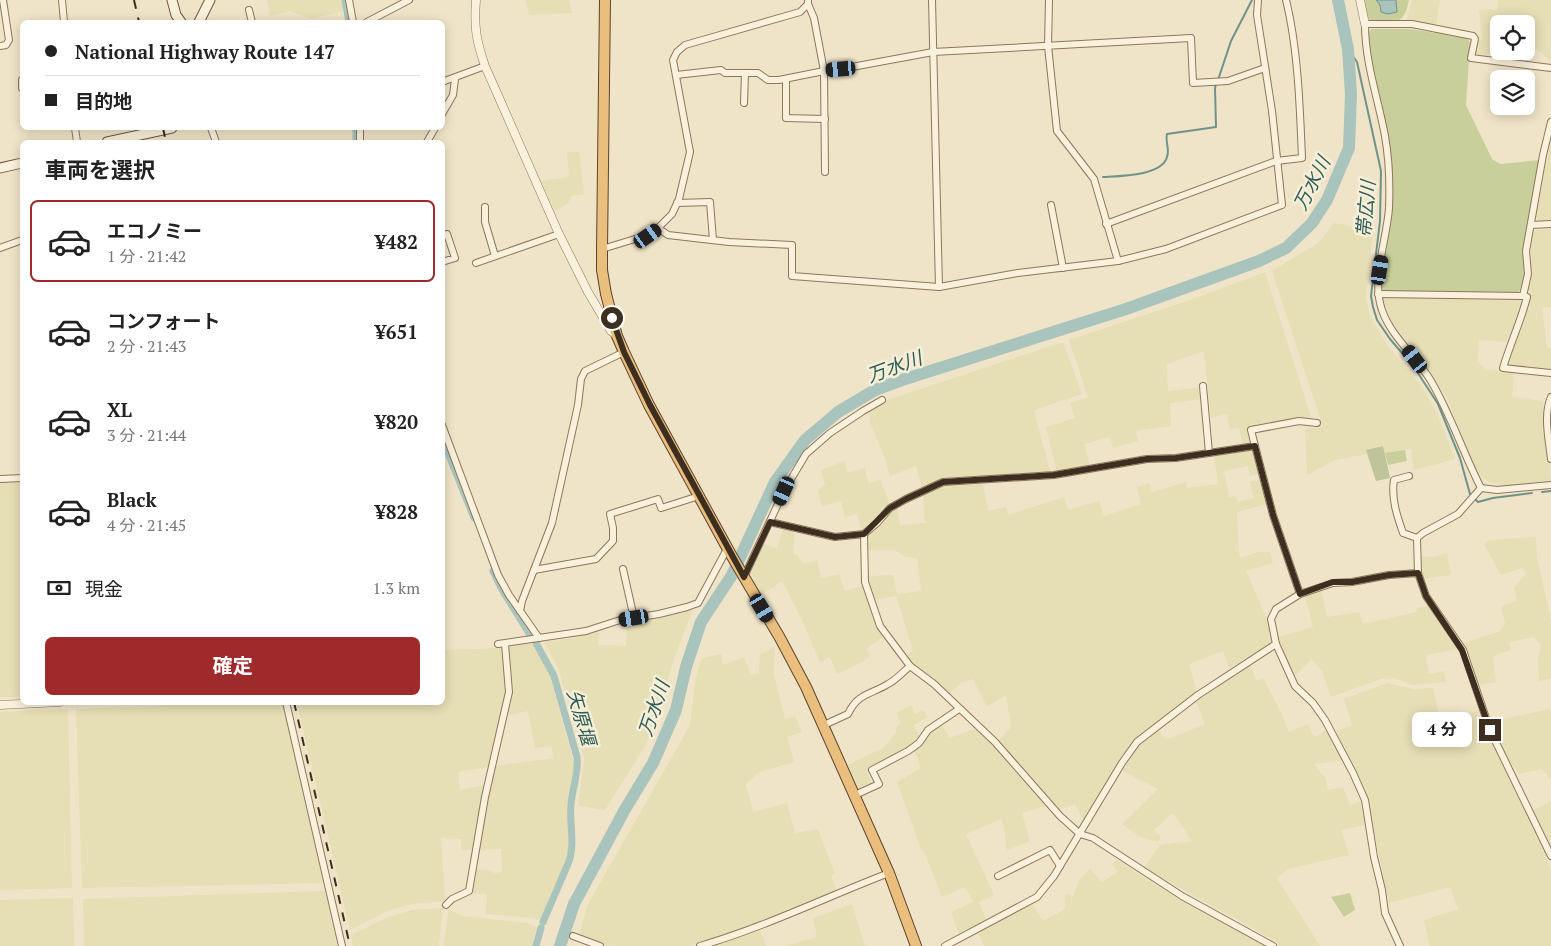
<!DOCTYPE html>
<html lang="ja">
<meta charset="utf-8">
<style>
:root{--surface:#fff;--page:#f6f6f6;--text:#222;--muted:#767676;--line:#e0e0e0;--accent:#9e2a2b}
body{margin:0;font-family:"PT Serif","Noto Sans JP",serif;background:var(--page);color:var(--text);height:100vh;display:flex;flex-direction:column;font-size:19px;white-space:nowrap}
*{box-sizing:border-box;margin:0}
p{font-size:16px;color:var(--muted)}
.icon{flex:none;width:28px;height:28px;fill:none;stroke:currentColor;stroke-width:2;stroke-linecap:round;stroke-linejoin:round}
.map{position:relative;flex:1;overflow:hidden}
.details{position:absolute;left:20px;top:140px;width:425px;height:565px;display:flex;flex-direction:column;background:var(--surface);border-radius:8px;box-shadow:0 2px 12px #0003}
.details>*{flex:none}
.hud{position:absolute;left:20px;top:20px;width:425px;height:110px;border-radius:8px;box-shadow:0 2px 12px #0003;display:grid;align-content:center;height:110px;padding:0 25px;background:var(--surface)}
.fabs{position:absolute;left:1490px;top:15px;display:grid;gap:10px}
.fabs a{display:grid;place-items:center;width:45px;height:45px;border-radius:8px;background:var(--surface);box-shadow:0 2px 12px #0003;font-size:25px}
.end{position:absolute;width:22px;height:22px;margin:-11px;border:6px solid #3d2e20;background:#fff;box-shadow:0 0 0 2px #fff}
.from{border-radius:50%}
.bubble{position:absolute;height:35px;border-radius:8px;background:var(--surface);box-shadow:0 2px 12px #0003;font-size:16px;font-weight:700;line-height:35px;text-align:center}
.car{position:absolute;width:15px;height:30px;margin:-15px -8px;border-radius:6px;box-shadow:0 0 4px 1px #0007;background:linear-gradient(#222 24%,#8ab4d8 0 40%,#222 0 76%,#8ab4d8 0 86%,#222 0)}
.hud b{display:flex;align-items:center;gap:18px;height:48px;font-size:19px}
.hud b+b{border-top:1px solid var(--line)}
.hud i{width:12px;height:12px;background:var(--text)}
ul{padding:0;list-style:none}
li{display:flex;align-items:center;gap:15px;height:82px;margin:0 10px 8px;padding:0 15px;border:2px solid transparent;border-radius:8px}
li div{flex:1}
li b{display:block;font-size:19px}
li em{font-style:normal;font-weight:700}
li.current{border-color:var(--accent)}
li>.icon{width:45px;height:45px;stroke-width:1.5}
h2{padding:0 25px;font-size:22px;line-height:60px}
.pay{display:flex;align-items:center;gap:12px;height:55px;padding:0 25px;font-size:19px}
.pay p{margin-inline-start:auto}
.button{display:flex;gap:10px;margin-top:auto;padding:10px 25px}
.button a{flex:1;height:58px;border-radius:8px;background:var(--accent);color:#fff;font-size:20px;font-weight:700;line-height:58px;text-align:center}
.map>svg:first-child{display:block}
.farmland{fill:#e6deb5}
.green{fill:#c9cf9b}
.cemetery{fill:#bfc49a}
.water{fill:#a9c4bc;stroke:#6f938a}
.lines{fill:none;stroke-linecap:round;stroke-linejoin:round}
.stream{stroke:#6f938a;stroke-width:2}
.canal{stroke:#a9c4bc;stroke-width:7}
.river{stroke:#a9c4bc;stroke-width:12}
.minor-casing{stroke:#8d765c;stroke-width:8}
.tertiary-casing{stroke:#8d765c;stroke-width:9}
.secondary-casing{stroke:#6f573f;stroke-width:11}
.trunk-casing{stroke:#5b4430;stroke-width:12}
.minor{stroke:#faf1dc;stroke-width:6}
.tertiary{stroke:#faf1dc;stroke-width:8}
.secondary{stroke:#faf1dc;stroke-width:9}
.trunk{stroke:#eabe7c;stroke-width:10}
.rail{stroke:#3d2e20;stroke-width:2;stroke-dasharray:9 9;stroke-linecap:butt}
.route{stroke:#3d2e20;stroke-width:6}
.labels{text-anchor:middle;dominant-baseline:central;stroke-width:5;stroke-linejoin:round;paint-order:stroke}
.water-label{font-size:19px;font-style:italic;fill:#2f5d5a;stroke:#f7eed8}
</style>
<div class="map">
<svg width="1551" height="946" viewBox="0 0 1551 946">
<rect width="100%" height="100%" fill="#f0e4c8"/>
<!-- farmland -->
<g class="farmland">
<polygon points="267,0 340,0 343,3 343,11 311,19 290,11 270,16"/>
<polygon points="526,0 569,0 572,13 529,15"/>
<polygon points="1412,0 1440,0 1436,26 1406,22"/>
<polygon points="1498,0 1551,0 1551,62 1533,45 1528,30 1526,29 1526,24 1519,24 1511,19 1509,24 1499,24 1499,35 1497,36 1495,54 1474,55 1476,41 1482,40 1479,10 1489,9 1497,11"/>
<polygon points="1551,137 1551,221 1539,221 1536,217"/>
<polygon points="567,152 579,152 584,194 571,196 569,203 555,211 541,181 569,177"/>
<polygon points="1334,223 1373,230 1366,296 1370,316 1389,348 1421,385 1437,413 1455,459 1414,470 1411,449 1385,453 1383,446 1366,451 1367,454 1335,460 1307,475 1305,429 1323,427 1272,271 1318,243"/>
<polygon points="1551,229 1551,307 1542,308 1547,348 1551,348 1551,370 1508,365 1513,342 1522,326 1532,293 1528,289 1531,280 1531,251 1533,233 1537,230"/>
<polygon points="1265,272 1311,417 1248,428 1250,444 1243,446 1239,428 1230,429 1227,414 1211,418 1204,351 1167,364 1168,391 1203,387 1203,399 1170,403 1171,426 1136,431 1138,441 1113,448 1110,437 1085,444 1090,467 1057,473 1046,427 1075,418 1070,403 1088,397 1069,340 1190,300"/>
<polygon points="1382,297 1524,300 1518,322 1507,342 1479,340 1478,362 1486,369 1514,372 1512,397 1543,401 1551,481 1502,486 1489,482 1483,478 1477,471 1471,459 1448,400 1422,360 1393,324"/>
<polygon points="1063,342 1082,394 1034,410 1051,474 943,479 922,488 916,466 890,476 885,458 870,423 869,411 884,401"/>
<polygon points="1252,450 1259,474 1250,476 1248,466 1224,471 1229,497 1236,496 1238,502 1254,498 1250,482 1261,479 1267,504 1237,512 1239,553 1241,558 1258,552 1270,552 1273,563 1246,571 1266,617 1273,643 1229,668 1223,651 1189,664 1197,691 1134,740 1084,822 1075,804 1058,810 1053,804 1022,813 1030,841 1007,850 1004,826 1001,819 966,834 994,895 979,902 986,920 959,935 951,912 973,902 965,887 942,897 924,851 922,851 897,782 921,768 914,750 867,771 872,785 858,788 848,765 883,748 896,733 897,726 901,723 896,713 911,705 915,714 923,710 928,717 914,725 920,738 940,723 950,738 974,729 994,746 1011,727 1006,695 987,707 973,679 962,682 949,694 912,664 907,655 913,650 896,596 874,600 869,584 869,576 893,575 897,594 921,591 917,558 906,557 894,550 868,550 868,536 861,530 857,514 845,517 841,501 822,506 818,490 825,485 821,470 844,461 848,473 865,468 869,484 880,479 892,510 897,507 900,525 925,523 923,494 943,486 965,485 983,484 988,511 1006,507 1008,515 1064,497 1068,510 1099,501 1104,516 1141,504 1137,487 1149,483 1152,492 1186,482 1187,488 1218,484 1214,456"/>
<polygon points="22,482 22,697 0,697 0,483"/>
<polygon points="783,529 795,531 793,554 797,555 804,564 817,560 821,578 839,574 845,591 862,586 878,630 883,637 866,649 870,656 862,662 837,674 830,657 820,662 802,620 782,581 759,596 751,581 755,579 751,573 764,544 777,548"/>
<polygon points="1536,537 1537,557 1551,620 1551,679 1539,681 1538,661 1541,645 1534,637 1510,642 1511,650 1493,656 1496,682 1477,685 1463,645 1466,642 1501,631 1505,624 1501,607 1517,600 1514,588 1526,574 1522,568 1501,575 1484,544 1489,540"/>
<polygon points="1447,553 1451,575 1423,579 1421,556 1434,557"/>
<polygon points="1321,590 1327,617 1359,612 1363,624 1416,612 1417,608 1428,606 1458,649 1426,655 1429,674 1444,671 1446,682 1412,685 1395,678 1381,679 1331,697 1322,671 1312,659 1294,676 1278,637 1313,627 1305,596"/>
<polygon points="693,610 672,664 660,711 645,746 605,810 578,806 584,758 558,668 544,642 573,638 599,630 598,645 626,646 627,622"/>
<polygon points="532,643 551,679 575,766 568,817 570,849 569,857 551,892 541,921 534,918 486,914 487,894 473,893 477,869 488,870 495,873 502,872 501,849 480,850 485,813 495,766 553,758 552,746 535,748 528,711 505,716 508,647"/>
<polygon points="775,646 774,675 785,719 795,716 802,732 787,737 794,762 759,772 746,784 753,812 787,803 795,833 818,829 835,874 831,876 837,891 737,933 687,946 611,946 595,942 581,935 580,932 587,906 690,725 695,680 702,658 721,654 723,665 744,657 751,675 759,673 760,655"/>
<polygon points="501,648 506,676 506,695 488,767 458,772 460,790 485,785 475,850 461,850 461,839 441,838 445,901 412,904 387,911 350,930 297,703 442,702 443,650"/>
<polygon points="1249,664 1257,681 1263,678 1282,714 1289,732 1308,724 1314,737 1326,731 1343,760 1314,764 1326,779 1328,790 1343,787 1350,805 1360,801 1365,825 1341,830 1349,855 1288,869 1277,878 1320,946 1279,946 1274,940 1144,868 1160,845 1192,841 1173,813 1154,830 1161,838 1157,842 1142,838 1122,824 1158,789 1123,771 1138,746 1158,730 1166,740 1205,724 1196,702 1215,687"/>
<polygon points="1387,683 1413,689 1433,688 1440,721 1478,711 1488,735 1547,859 1551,872 1551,946 1430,946 1424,920 1458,909 1450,887 1389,903 1366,793 1336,731 1352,725 1344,699"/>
<polygon points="223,703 283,703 323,883 82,888 76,709"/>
<polygon points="68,709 72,888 0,890 0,712"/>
<polygon points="1549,709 1551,710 1551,780 1542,769 1519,774 1502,750 1489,722"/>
<polygon points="1551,801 1551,847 1533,810"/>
<polygon points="1117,860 1180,900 1265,946 984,946 978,932 1032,903 1043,921 1065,909 1065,894 1073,896 1079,881 1090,868 1102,882 1118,872 1112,864"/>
<polygon points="325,891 337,946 84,946 83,899"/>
<polygon points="73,898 74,946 0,946 0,900"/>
<polygon points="852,904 865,946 784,946 817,937 813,918"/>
<polygon points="443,908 439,946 353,946 351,935 386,918 412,910"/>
<polygon points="448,909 462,916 527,923 537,927 532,946 444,946"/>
<polygon points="760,930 766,946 712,946 724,943"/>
</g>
<!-- green -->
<g class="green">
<path d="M 1364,0 L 1409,0 C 1407,8 1406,16 1398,21 L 1375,22 L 1367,18 Z"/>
<polygon points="1372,29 1410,29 1467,38 1470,43 1466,105 1492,159 1500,164 1540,160 1524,251 1525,277 1518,294 1384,291 1382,287 1391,209 1391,177 1388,134 1373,70 1367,33"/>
<polygon points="1405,450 1407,461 1388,465 1385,453"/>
<polygon points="1350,893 1355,910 1344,917 1331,897"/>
</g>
<!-- cemetery -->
<polygon class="cemetery" points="1383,446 1390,478 1376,481 1366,450"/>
<!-- water -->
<polygon class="water" points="1376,0 1396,0 1397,12 1388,14 1381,12 1380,5"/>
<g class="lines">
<!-- stream -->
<g class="stream">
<polyline points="1348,49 1357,62 1381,171 1380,221 1371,296 1373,307 1377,320 1390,339 1414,367 1438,404 1460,458 1470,494 1478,502 1493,498 1532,493"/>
<polyline points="1218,80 1231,41 1252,0"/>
<path d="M 1103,177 C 1119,176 1162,176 1167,157 C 1170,149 1165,142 1167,134 L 1216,127 L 1215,88 L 1216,84"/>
<polyline points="1542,492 1551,491"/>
</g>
<!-- canal -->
<g class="canal">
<polyline points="345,0 349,22"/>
<polyline points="356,128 356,142"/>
<polyline points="442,438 474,518"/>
<polyline points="493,571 501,588 530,635"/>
<path d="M 536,643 L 554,676 L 577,757 C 579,773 572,789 571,805 C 569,825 576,845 568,864"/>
<polyline points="543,922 567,866"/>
<polyline points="536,946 541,928"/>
</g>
<!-- river -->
<polyline class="river" points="560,946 574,904 624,811 653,763 676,710 686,667 701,622 732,575 775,482 805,440 838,412 875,390 902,380 1126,309 1259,261 1286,248 1312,223 1327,200 1349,148 1351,94 1348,49 1338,0"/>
<!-- minor casing -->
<g class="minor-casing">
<g id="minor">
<polyline points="62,0 64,22"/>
<polyline points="349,0 353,22"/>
<polyline points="932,0 939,287"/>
<polyline points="1049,0 1048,46 1057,131 1094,179 1118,261"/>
<polyline points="808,1 808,4 814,18 824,71 825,172"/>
<polyline points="249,10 252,22"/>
<polyline points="367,22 409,0"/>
<polyline points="0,46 6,45 9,40 3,0"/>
<polyline points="676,75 721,70 725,73 758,73 768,80 779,80 824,71 841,69 933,52 1191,38 1193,83 1228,81 1265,68"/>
<polyline points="786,79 786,118 825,119"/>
<polyline points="22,80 22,88"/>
<polyline points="442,82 485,66"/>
<polyline points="744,103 745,73"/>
<polyline points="442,114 453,95 455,79"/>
<polyline points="75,128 77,142"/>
<polyline points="211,128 216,142"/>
<polyline points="360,128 360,142"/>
<polyline points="427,142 435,128"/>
<polyline points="677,203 710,202 713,240"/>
<polyline points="1051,205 1063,268"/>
<polyline points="485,207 485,222 495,256"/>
<path d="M 1106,224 L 1276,161 L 1302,158 C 1300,109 1298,48 1286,0"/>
<polyline points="1531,225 1551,224"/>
<polyline points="658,228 668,235 729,242 792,245 792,276 939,287 1018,273 1118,261 1166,249 1282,205 1272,111 1257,15 1258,0"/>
<polyline points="442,236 447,234 455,258 442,262"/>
<polyline points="0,248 22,240"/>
<polyline points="602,249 648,235 658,228 672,214 679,199 690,152 673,60 677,52 685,45 800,12 808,4"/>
<polyline points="476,263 559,234"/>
<polyline points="1378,294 1523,296 1528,274 1526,251 1543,155 1551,122"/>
<path d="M 1523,296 L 1527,297 C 1521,321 1510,344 1503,368 L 1551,373"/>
<polyline points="1203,386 1209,453"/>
<path d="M 1551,397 C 1543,416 1549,439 1551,459"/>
<polyline points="442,425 498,575 509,595 539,638"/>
<polyline points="1255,446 1251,430 1299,421 1317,423"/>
<path d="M 1409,476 L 1394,480 C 1391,498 1397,516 1403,533 L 1417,538"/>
<polyline points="0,479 22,478"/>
<path d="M 1481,488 C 1463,453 1451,415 1431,381 C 1417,357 1391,337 1382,310 C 1371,280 1387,239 1389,208 C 1390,184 1389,159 1385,136 C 1378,98 1365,63 1365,24 L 1412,24 L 1473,36 L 1475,39 L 1471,58 L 1551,68"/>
<polyline points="1481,488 1458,514 1423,533 1417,538 1418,573 1426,596 1463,650 1490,730 1551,856"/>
<polyline points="1481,488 1497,490 1551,485"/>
<polyline points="770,522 835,537 864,534 877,523 890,508 906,499 943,482 1054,475 1147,459 1176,458 1255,446 1273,515 1300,594"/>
<polyline points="864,534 865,582 880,626 910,666 934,684 995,742 1060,816 1080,834 1093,838 1182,896 1273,946"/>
<polyline points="623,569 634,618"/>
<polyline points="534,570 596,559 613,541 613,528 610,514 658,499 661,508 699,496"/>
<polyline points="744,577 784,491 806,454 830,433 863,411 882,400"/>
<polyline points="520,611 522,601 552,523 578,405 581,379 585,371 624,352"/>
<polyline points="498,644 586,631 620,620 659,614 687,607 698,603 727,549"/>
<polyline points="286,702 342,946"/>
<path d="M 824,725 L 848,714 C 858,693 870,695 888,684 C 896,680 903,672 910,666"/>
<polyline points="855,795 879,784 872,770 908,751 919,743 928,730 959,709"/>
<polyline points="998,876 1050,850 1060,866"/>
<polyline points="446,905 452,899 469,891 485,797 509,692 505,644"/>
<polyline points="573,936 600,946"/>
<path d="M 700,946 C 765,927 826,897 889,873"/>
<polyline points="945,946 1037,897 1054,876 1122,763 1137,742 1198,695 1276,644"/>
<polyline points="1400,946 1385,913 1382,890 1374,857 1365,800 1353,773 1325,720 1313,703 1295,686 1276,644 1271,619 1276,609 1300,594 1333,583 1352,582 1389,575 1418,573"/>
</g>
</g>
<!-- tertiary casing -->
<g class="tertiary-casing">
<g id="tertiary">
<path d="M 476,0 C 474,27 476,40 485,66 L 559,234 L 588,292 L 611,331 L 617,336"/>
<polyline points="1360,0 1365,24"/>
<polyline points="0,705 60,702"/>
</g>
</g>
<!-- secondary casing -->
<g class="secondary-casing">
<g id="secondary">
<polyline points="172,0 176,15 181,22"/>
<polyline points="199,22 210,0"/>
<polyline points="107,142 172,128"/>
<polyline points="0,168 22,163"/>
</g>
</g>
<!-- trunk casing -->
<g class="trunk-casing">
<polyline id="trunk" points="605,0 602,249 602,270 606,294 617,336 624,352 649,405 730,553 780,638 806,687 889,873 916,946"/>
</g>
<!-- minor -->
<use href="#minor" class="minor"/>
<!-- tertiary -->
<use href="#tertiary" class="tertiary"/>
<!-- secondary -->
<use href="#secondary" class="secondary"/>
<!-- trunk -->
<use href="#trunk" class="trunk"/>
<!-- rail -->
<g class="rail">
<polyline points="134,0 139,22"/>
<polyline points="163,128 166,142"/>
<polyline points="294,702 350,946"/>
</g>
</g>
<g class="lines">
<!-- route -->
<polyline class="route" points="612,318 624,352 650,405 744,577 770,522 835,537 864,534 890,508 906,499 943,482 1054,475 1147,459 1176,458 1255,446 1273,515 1300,594 1333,582 1352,582 1389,575 1418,573 1426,596 1462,650 1490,730"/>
</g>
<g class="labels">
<!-- water labels -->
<g class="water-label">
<text transform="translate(1311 183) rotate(-63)">万水川</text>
<text transform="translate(1365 209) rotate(-85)">帯広川</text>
<text transform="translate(894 366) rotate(-20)">万水川</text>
<text transform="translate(653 708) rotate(-71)">万水川</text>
<text transform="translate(582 717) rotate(74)">矢原堰</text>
</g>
</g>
</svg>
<div class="fabs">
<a><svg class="icon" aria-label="locate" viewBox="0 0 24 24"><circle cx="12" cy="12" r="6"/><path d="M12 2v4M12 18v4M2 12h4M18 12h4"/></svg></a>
<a><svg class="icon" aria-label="layers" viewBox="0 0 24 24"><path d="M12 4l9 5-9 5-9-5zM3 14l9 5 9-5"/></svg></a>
</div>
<i class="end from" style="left:612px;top:318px"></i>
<i class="end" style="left:1490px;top:730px"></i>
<div class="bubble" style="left:1412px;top:712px;width:60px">4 分</div>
<i class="car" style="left:841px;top:69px;rotate:265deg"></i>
<i class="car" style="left:648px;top:236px;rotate:55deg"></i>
<i class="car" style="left:1380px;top:270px;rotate:9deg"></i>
<i class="car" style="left:1415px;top:359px;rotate:323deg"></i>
<i class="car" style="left:784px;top:491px;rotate:204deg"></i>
<i class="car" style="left:762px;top:608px;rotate:149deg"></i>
<i class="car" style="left:634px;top:618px;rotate:261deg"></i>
<div class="hud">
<b><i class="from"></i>National Highway Route 147</b>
<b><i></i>目的地</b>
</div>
<section class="details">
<h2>車両を選択</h2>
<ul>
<li class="current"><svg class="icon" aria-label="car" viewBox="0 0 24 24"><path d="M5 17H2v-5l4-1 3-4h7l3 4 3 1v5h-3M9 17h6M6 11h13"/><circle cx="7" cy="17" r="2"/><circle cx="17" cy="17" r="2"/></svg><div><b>エコノミー</b><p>1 分 · 21:42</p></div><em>¥482</em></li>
<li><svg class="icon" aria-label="car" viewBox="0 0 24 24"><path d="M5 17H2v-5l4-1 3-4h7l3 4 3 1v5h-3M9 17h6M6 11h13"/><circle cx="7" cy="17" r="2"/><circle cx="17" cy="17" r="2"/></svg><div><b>コンフォート</b><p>2 分 · 21:43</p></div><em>¥651</em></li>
<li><svg class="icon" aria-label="car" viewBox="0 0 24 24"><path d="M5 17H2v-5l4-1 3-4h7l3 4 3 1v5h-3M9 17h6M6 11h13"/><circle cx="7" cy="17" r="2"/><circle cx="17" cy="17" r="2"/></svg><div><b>XL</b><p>3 分 · 21:44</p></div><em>¥820</em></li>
<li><svg class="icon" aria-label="car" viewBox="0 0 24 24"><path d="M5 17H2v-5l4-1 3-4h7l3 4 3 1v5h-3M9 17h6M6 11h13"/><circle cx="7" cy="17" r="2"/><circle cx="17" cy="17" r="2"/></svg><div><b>Black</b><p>4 分 · 21:45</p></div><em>¥828</em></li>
</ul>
<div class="pay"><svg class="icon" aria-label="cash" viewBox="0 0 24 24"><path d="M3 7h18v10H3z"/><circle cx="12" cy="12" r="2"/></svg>現金<p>1.3 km</p></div>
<div class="button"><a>確定</a></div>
</section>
</div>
